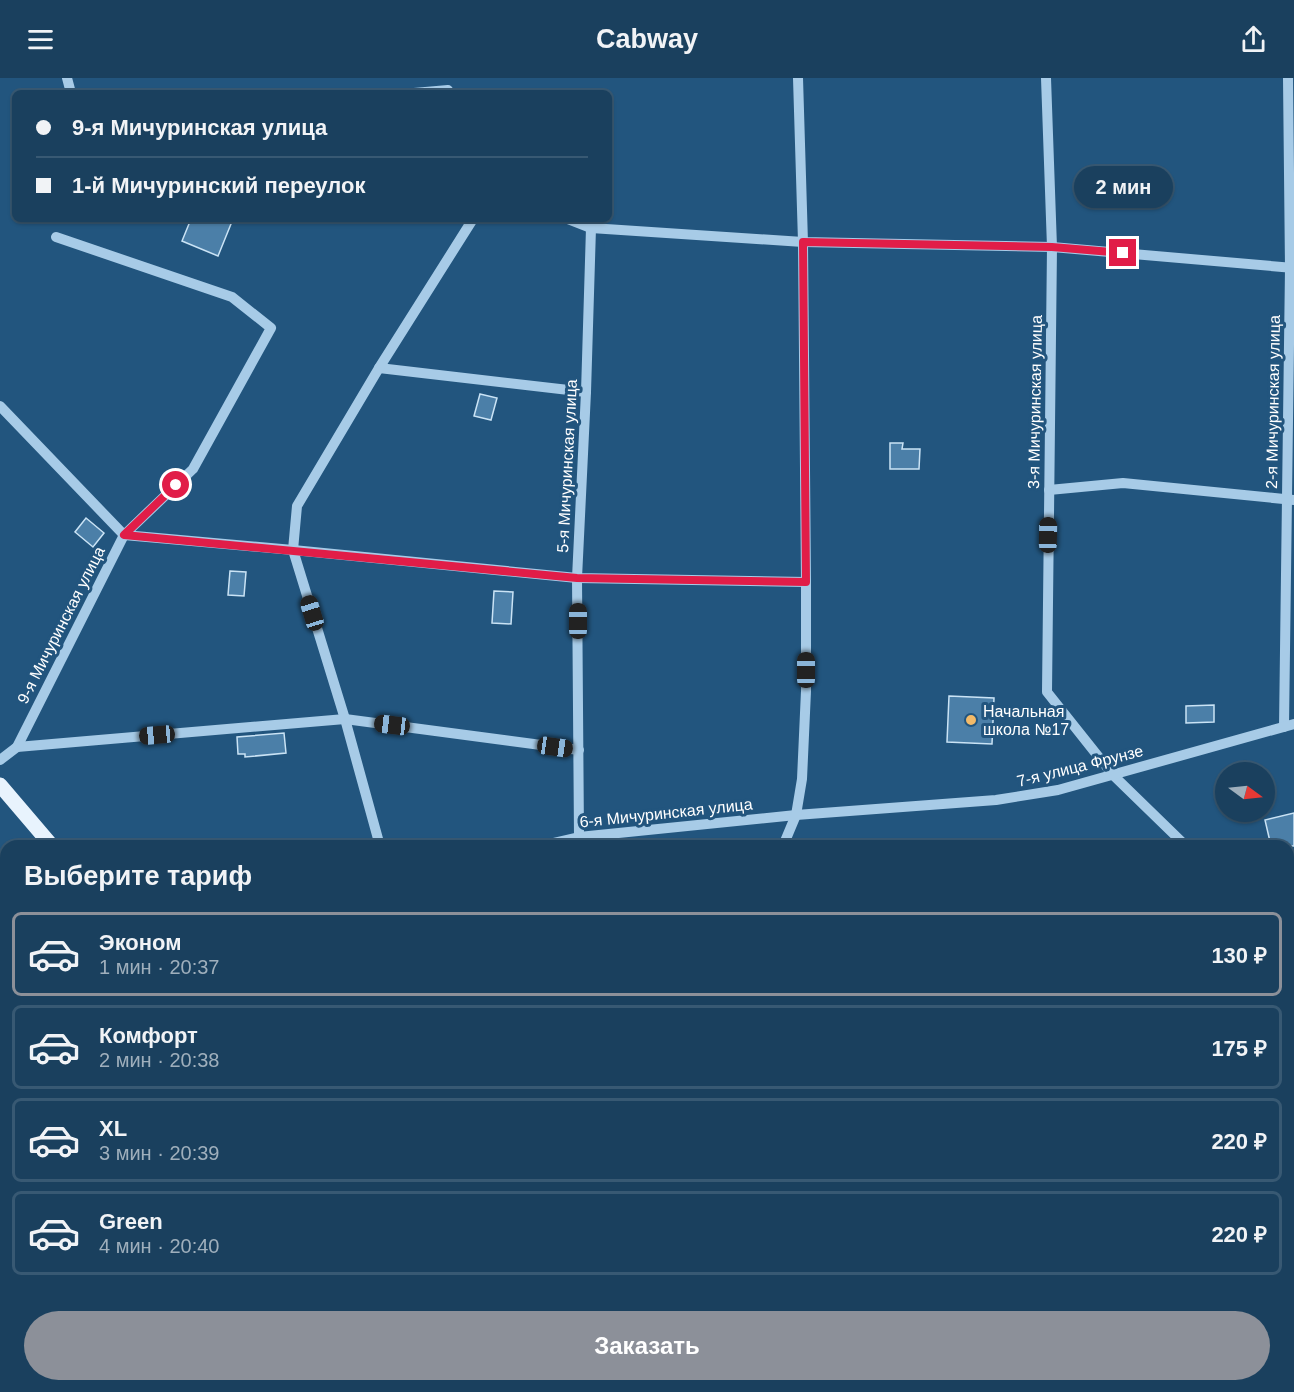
<!DOCTYPE html>
<html lang="ru">
<meta charset="utf-8">
<style>
:root{--surface:#1a405e;--page:#234764;--text:#f1f3f6;--muted:#9fafbc;--line:#385973;--accent:#8c9099}
body{margin:0;font-family:Helvetica,sans-serif;background:var(--page);color:var(--text);height:100vh;display:flex;flex-direction:column;font-size:22px;white-space:nowrap}
*{box-sizing:border-box;margin:0}
p{font-size:20px;color:var(--muted)}
.icon{flex:none;width:33px;height:33px;fill:none;stroke:currentColor;stroke-width:2;stroke-linecap:round;stroke-linejoin:round}
.map{position:relative;flex:1;overflow:hidden}
.drawer{position:absolute;left:0px;top:762px;width:1294px;height:552px;display:flex;flex-direction:column;background:var(--surface);border-radius:18px 18px 0 0;box-shadow:0 2px 4px #0004,0 0 0 2px var(--line)}
.drawer>*{flex:none}
.hud{position:absolute;left:12px;top:12px;width:600px;height:132px;border-radius:9px;box-shadow:0 2px 4px #0004,0 0 0 2px var(--line);display:grid;align-content:center;height:132px;padding:0 24px;background:var(--surface)}
.needle{width:39px;rotate:105deg}
.fabs{position:absolute;left:1215px;top:684px;display:grid;gap:12px}
.fabs a{display:grid;place-items:center;width:60px;height:60px;border-radius:50%;background:var(--surface);box-shadow:0 2px 4px #0004,0 0 0 2px var(--line);font-size:30px}
.end{position:absolute;width:27px;height:27px;margin:-14px;border:8px solid #e11d48;background:#fff;box-shadow:0 0 0 3px #fff}
.from{border-radius:50%}
.bubble{position:absolute;height:42px;border-radius:21px;background:var(--surface);box-shadow:0 2px 4px #0004,0 0 0 2px var(--line);font-size:20px;font-weight:700;line-height:42px;text-align:center}
.car{position:absolute;width:18px;height:36px;margin:-18px -9px;border-radius:8px;box-shadow:0 0 4px 2px #0007;background:linear-gradient(#222 24%,#8ab4d8 0 40%,#222 0 76%,#8ab4d8 0 86%,#222 0)}
.hud b{display:flex;align-items:center;gap:21px;height:57px;font-size:22px}
.hud b+b{border-top:2px solid var(--line)}
.hud i{width:15px;height:15px;background:var(--text)}
ul{padding:0;list-style:none}
li{display:flex;align-items:center;gap:18px;height:84px;margin:0 12px 9px;padding:0 12px;border:3px solid var(--line);border-radius:9px}
li div{flex:1}
li b{display:block;font-size:22px}
li em{font-style:normal;font-weight:700}
li.active{border-color:var(--accent)}
li>.icon{width:54px;height:54px;stroke-width:1.5}
h2{padding:0 24px;font-size:27px;line-height:72px}
.cta{display:flex;gap:12px;margin-top:auto;padding:12px 24px}
.cta a{flex:1;height:69px;border-radius:36px;background:var(--accent);color:#fff;font-size:24px;font-weight:700;line-height:69px;text-align:center}
header{display:flex;justify-content:space-between;align-items:center;height:78px;padding:0 24px;background:var(--surface);font-size:27px;font-weight:700}
.map>svg:first-child{display:block}
.green{fill:#326e9a}
.building{fill:#4b7fa8;stroke:#cae3f5;stroke-width:1.5}
.lines{fill:none;stroke-linecap:round;stroke-linejoin:round}
.minor{stroke:#a7cbe7;stroke-width:10}
.major{stroke:#e8f3fd;stroke-width:15}
.rail-casing{stroke:#fff;stroke-width:7}
.rail{stroke:#22557e;stroke-width:4.5;stroke-dasharray:14;stroke-linecap:butt}
.route{stroke:#e11d48;stroke-width:8}
.poi-dot{fill:#f2ba69;stroke:#22557e;stroke-width:2}
.labels{text-anchor:middle;dominant-baseline:central;stroke-width:6;stroke-linejoin:round;paint-order:stroke}
.street-label{font-size:16px;fill:#fff;stroke:#22557e}
.poi-label{font-size:16px;fill:#fff;stroke:#22557e;text-anchor:start}
</style>
<header><svg class="icon" aria-label="menu" viewBox="0 0 24 24"><path d="M4 6h16M4 12h16M4 18h16"/></svg>Cabway<svg class="icon" aria-label="share" viewBox="0 0 24 24"><path d="M12 15V3M7 8l5-5 5 5M5 13v7h14v-7"/></svg></header>
<div class="map">
<svg width="1294" height="1314" viewBox="0 0 1294 1314">
<rect width="100%" height="100%" fill="#22557e"/>
<!-- green -->
<g class="green">
<polygon points="0,1187 6,1190 6,1233 0,1232"/>
<polygon points="183,1308 319,1308 316,1314 195,1314"/>
</g>
<!-- building -->
<g class="building">
<polygon points="191,141 233,141 218,178 182,163"/>
<polygon points="480,316 497,320 491,342 474,338"/>
<polygon points="890,365 903,365 902,371 920,371 919,391 890,391"/>
<polygon points="86,440 104,455 93,469 75,454"/>
<polygon points="230,493 246,494 244,518 228,517"/>
<polygon points="494,513 513,514 511,546 492,545"/>
<polygon points="949,618 994,620 992,666 947,664"/>
<polygon points="1214,627 1214,644 1186,645 1186,628"/>
<polygon points="284,655 286,675 245,679 245,676 238,676 237,659"/>
<polygon points="1294,735 1294,768 1271,768 1265,742"/>
</g>
<g class="lines">
<!-- minor -->
<g class="minor">
<polyline points="67,0 71,15"/>
<polyline points="1046,0 1052,169 1047,614 1113,697 1186,768"/>
<polyline points="414,15 448,12"/>
<polyline points="568,141 591,150 803,164 1052,169 1294,190"/>
<polyline points="379,290 586,314"/>
<polyline points="0,328 124,457 293,472 577,500 806,504"/>
<polyline points="1049,412 1123,405 1294,422"/>
<polyline points="1284,649 1290,190 1288,0"/>
<polyline points="17,669 345,641 579,672"/>
<polyline points="0,682 17,669 124,457 193,391 271,250 232,219 56,159"/>
<polyline points="579,759 577,500 586,314 591,150"/>
<polyline points="380,768 345,641 293,472 297,428 379,290 473,141"/>
<polyline points="540,768 579,759 796,737 996,722 1058,712 1294,646"/>
<polyline points="783,768 796,737 802,701 806,613 806,504 803,164 798,0"/>
<polyline points="0,801 6,798"/>
<polyline points="1288,1035 1294,1052"/>
<polyline points="1288,1291 1294,1293"/>
<polyline points="465,1308 481,1310 486,1308"/>
<polyline points="827,1308 843,1314"/>
<polyline points="388,1314 391,1308"/>
<polyline points="585,1314 588,1308"/>
<polyline points="1001,1314 1003,1308"/>
</g>
<!-- major -->
<g class="major">
<polyline points="0,707 52,768"/>
<polyline points="495,1308 497,1314"/>
</g>
<!-- rail casing -->
<g class="rail-casing">
<g id="rail">
<polyline points="0,1283 6,1285"/>
<polyline points="7,1308 24,1314"/>
<polyline points="69,1308 85,1314"/>
</g>
</g>
<!-- rail -->
<use href="#rail" class="rail"/>
</g>
<g class="lines">
<!-- route -->
<polyline class="route" points="176,407 124,457 577,500 806,504 803,164 1052,169 1123,175"/>
</g>
<!-- markers -->
<circle class="poi-dot" cx="971" cy="642" r="6"/>
<g class="labels">
<!-- street labels -->
<g class="street-label">
<text transform="translate(1035 324) rotate(-89)">3-я Мичуринская улица</text>
<text transform="translate(1273 324) rotate(-89)">2-я Мичуринская улица</text>
<text transform="translate(567 388) rotate(-87)">5-я Мичуринская улица</text>
<text transform="translate(61 547) rotate(-63)">9-я Мичуринская улица</text>
<text transform="translate(1080 688) rotate(-14)">7-я улица Фрунзе</text>
<text transform="translate(666 735) rotate(-6)">6-я Мичуринская улица</text>
</g>
<!-- poi labels -->
<g class="poi-label">
<text x="983" y="633">Начальная<tspan x="983" dy="18">школа №17</tspan></text>
</g>
</g>
</svg>
<div class="fabs">
<a><svg class="needle" viewBox="-14 -14 28 28"><path d="M0-13l5 13h-10z" fill="#e53935"/><path d="M0 13l5-13h-10z" fill="#9fafbc"/></svg></a>
</div>
<i class="end from" style="left:176px;top:407px"></i>
<i class="end" style="left:1123px;top:175px"></i>
<div class="bubble" style="left:1074px;top:88px;width:99px">2 мин</div>
<i class="car" style="left:1048px;top:457px;rotate:1deg"></i>
<i class="car" style="left:312px;top:535px;rotate:343deg"></i>
<i class="car" style="left:578px;top:543px;rotate:0deg"></i>
<i class="car" style="left:806px;top:592px;rotate:0deg"></i>
<i class="car" style="left:392px;top:647px;rotate:277deg"></i>
<i class="car" style="left:157px;top:657px;rotate:265deg"></i>
<i class="car" style="left:555px;top:669px;rotate:98deg"></i>
<div class="hud">
<b><i class="from"></i>9-я Мичуринская улица</b>
<b><i></i>1-й Мичуринский переулок</b>
</div>
<section class="drawer">
<h2>Выберите тариф</h2>
<ul>
<li class="active"><svg class="icon" aria-label="car" viewBox="0 0 24 24"><path d="M5 17H2v-5l4-1 3-4h7l3 4 3 1v5h-3M9 17h6M6 11h13"/><circle cx="7" cy="17" r="2"/><circle cx="17" cy="17" r="2"/></svg><div><b>Эконом</b><p>1 мин · 20:37</p></div><em>130 ₽</em></li>
<li><svg class="icon" aria-label="car" viewBox="0 0 24 24"><path d="M5 17H2v-5l4-1 3-4h7l3 4 3 1v5h-3M9 17h6M6 11h13"/><circle cx="7" cy="17" r="2"/><circle cx="17" cy="17" r="2"/></svg><div><b>Комфорт</b><p>2 мин · 20:38</p></div><em>175 ₽</em></li>
<li><svg class="icon" aria-label="car" viewBox="0 0 24 24"><path d="M5 17H2v-5l4-1 3-4h7l3 4 3 1v5h-3M9 17h6M6 11h13"/><circle cx="7" cy="17" r="2"/><circle cx="17" cy="17" r="2"/></svg><div><b>XL</b><p>3 мин · 20:39</p></div><em>220 ₽</em></li>
<li><svg class="icon" aria-label="car" viewBox="0 0 24 24"><path d="M5 17H2v-5l4-1 3-4h7l3 4 3 1v5h-3M9 17h6M6 11h13"/><circle cx="7" cy="17" r="2"/><circle cx="17" cy="17" r="2"/></svg><div><b>Green</b><p>4 мин · 20:40</p></div><em>220 ₽</em></li>
</ul>
<div class="cta"><a>Заказать</a></div>
</section>
</div>
